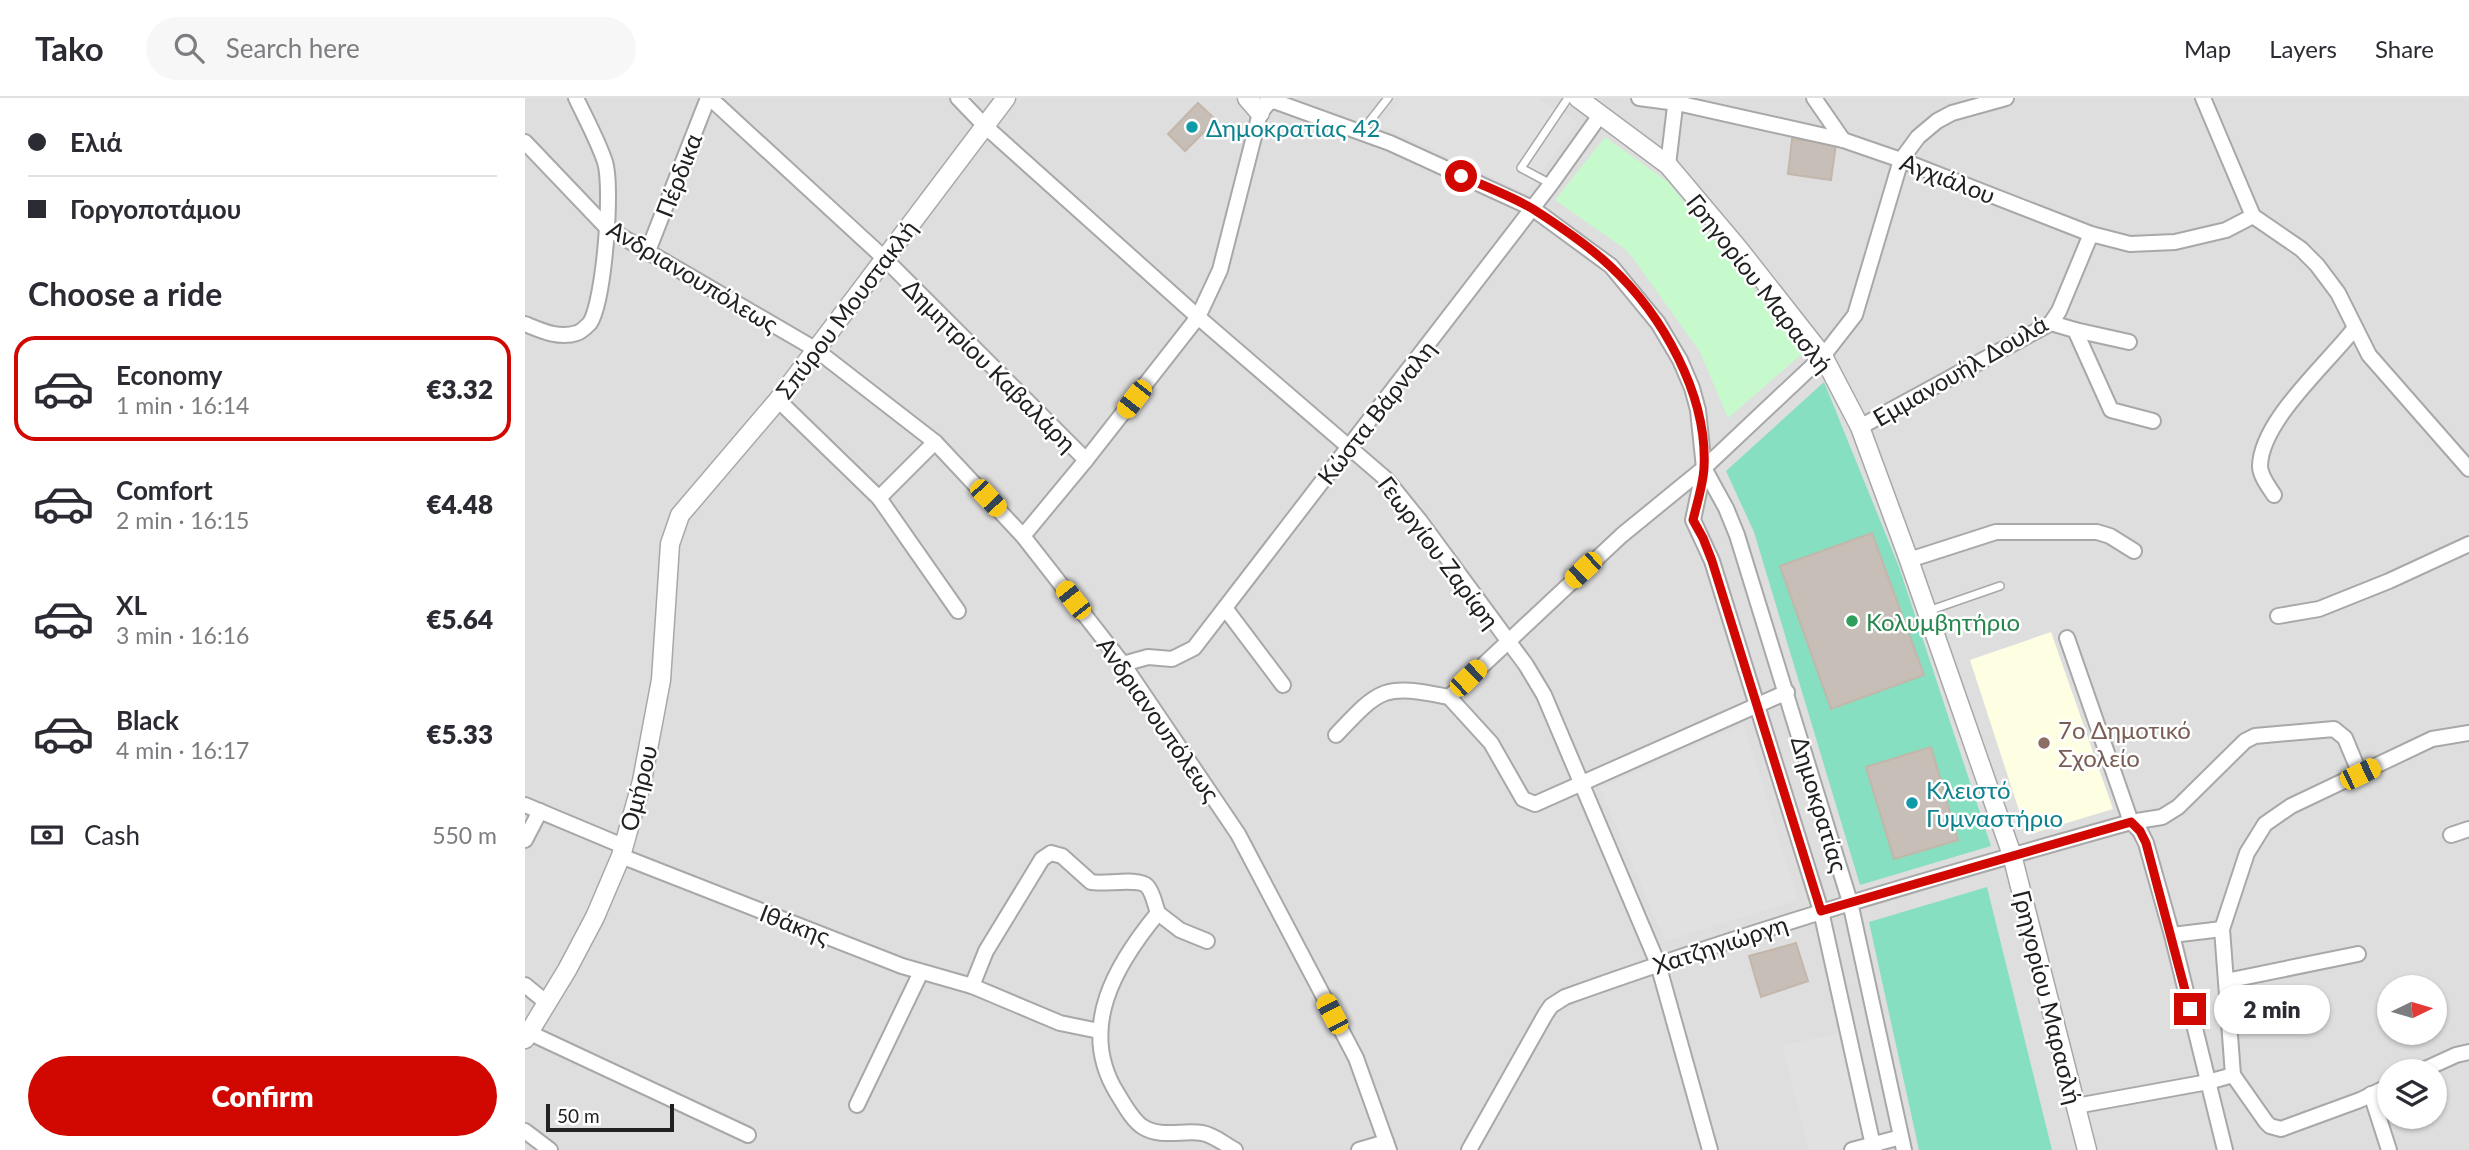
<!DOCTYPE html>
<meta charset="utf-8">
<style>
:root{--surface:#fff;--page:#f7f7f7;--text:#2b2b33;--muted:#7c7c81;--line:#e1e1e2;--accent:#d10801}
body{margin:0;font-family:Lato,sans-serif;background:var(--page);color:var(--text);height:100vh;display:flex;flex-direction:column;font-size:26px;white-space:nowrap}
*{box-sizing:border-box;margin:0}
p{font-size:23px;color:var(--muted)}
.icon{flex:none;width:38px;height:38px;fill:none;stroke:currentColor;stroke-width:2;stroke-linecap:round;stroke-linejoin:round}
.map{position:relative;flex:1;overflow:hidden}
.drawer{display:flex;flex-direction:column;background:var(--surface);width:525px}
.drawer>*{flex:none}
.guide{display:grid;align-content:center;height:154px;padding:0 28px;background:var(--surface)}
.needle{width:46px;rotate:85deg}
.controls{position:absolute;left:1852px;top:877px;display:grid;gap:14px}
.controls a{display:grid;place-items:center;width:70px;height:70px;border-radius:50%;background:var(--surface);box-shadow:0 2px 5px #0004;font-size:35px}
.scale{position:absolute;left:21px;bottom:18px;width:128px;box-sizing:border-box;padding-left:7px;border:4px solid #212121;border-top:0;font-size:19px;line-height:24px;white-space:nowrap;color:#212121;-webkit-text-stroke:5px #fff;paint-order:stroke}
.end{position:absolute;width:32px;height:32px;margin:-16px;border:9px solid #d10801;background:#fff;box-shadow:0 0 0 4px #fff}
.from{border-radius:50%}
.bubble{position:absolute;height:49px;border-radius:24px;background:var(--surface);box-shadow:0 2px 5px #0004;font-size:23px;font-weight:800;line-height:49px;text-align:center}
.car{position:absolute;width:21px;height:42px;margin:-21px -10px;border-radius:9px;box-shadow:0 0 5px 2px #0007;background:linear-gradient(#f5c518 24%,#345 0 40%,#f5c518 0 76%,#345 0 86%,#f5c518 0)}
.guide b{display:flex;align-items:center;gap:24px;height:66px;font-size:26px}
.guide b+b{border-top:2px solid var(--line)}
.guide i{width:18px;height:18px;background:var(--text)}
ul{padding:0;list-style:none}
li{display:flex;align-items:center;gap:21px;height:105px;margin:0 14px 10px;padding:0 14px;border:4px solid transparent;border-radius:21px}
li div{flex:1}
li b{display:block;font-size:26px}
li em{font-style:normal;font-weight:800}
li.current{border-color:var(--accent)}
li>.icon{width:63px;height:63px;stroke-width:1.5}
h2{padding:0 28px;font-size:32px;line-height:84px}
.pay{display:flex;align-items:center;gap:18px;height:77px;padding:0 28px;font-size:26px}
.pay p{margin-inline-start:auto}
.cta{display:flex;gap:14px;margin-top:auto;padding:14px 28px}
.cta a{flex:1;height:80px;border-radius:42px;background:var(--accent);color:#fff;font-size:28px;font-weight:800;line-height:80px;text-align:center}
header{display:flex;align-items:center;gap:42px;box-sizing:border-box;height:98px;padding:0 35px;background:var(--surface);border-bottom:2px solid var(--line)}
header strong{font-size:33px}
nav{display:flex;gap:38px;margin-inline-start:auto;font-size:24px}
.search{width:490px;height:63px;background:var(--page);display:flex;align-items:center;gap:18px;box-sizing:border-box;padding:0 24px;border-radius:38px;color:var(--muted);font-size:26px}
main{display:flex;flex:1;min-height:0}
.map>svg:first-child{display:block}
.residential{fill:#dfdede;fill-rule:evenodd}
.education{fill:#feffe2}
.park{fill:#c6facc}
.pitch{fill:#86dfc0}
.parking{fill:#e1e1e1}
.building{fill:#c6beb7;stroke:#c3b6aa;stroke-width:2}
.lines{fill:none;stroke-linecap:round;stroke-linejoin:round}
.service-casing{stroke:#a8a8a8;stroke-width:10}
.minor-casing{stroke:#a8a8a8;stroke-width:18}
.tertiary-casing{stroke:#a8a8a8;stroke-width:21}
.service{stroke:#fff;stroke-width:7}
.minor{stroke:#fff;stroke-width:14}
.tertiary{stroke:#fff;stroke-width:18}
.route{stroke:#d10801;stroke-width:9}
.culture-dot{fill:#0f9aa8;stroke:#fff;stroke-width:2.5}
.leisure-dot{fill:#2e9e5b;stroke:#fff;stroke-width:2.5}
.education-dot{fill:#8d6e63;stroke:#fff;stroke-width:2.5}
.labels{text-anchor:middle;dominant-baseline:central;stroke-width:5;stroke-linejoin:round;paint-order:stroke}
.culture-label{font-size:24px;fill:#0d838f;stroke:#fff;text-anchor:start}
.street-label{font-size:24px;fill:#212121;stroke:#fff}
.leisure-label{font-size:24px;fill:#27864d;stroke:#fff;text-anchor:start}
.education-label{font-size:24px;fill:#785e54;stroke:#fff;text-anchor:start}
</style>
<header>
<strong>Tako</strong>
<div class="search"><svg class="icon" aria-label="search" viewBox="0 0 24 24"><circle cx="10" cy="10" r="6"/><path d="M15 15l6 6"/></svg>Search here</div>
<nav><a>Map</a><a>Layers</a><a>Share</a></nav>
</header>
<main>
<section class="drawer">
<div class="guide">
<b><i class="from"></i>Ελιά</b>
<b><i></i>Γοργοποτάμου</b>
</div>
<h2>Choose a ride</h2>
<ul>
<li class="current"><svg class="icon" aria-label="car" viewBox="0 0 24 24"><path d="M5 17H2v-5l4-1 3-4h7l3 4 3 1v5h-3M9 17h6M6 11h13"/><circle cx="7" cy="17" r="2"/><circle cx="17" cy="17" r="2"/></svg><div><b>Economy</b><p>1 min · 16:14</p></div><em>€3.32</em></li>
<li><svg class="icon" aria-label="car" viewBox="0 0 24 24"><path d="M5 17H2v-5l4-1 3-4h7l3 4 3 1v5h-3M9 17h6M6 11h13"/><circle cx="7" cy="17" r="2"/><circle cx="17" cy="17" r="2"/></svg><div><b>Comfort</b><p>2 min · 16:15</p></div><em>€4.48</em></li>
<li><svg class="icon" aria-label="car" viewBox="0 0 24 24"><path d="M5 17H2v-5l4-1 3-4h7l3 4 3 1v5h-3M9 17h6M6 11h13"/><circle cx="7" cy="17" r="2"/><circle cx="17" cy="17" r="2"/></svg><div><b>XL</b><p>3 min · 16:16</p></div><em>€5.64</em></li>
<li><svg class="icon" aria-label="car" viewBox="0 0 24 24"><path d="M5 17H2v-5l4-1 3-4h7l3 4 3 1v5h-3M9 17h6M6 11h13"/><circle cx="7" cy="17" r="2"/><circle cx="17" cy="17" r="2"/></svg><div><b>Black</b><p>4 min · 16:17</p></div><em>€5.33</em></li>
</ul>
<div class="pay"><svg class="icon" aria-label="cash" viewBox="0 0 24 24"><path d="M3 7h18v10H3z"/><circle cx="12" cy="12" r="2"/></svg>Cash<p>550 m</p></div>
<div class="cta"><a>Confirm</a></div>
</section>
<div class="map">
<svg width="1944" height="1052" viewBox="0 0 1944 1052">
<rect width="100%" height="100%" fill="#f1eee7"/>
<!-- residential -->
<path class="residential" d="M 0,0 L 1944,0 L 1944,1052 L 0,1052 ZM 1864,889 L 1909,889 L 1909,934 L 1864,934 ZM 1864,973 L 1909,973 L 1909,1018 L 1864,1018 Z"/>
<!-- education -->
<polygon class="education" points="1526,534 1588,711 1502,737 1445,562"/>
<!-- park -->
<polygon class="park" points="1080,39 1143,84 1279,254 1203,320 1175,254 1108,160 1100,151 1030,102"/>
<!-- pitch -->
<g class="pitch">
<polygon points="1299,284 1374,469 1466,748 1335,787 1229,434 1201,373"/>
<polygon points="1462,789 1527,1052 1394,1052 1344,824"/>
</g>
<!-- parking -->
<g class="parking">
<polygon points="878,0 1012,0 1053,24 1001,95 856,27"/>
<polygon points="1219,627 1273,802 1140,843 1075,690"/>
<polygon points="1313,935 1339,1052 1284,1052 1257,948"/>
</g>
<!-- building -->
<g class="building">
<polygon points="673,5 691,22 660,53 643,36"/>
<polygon points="1267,41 1311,46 1306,82 1263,76"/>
<polygon points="1347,435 1399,577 1306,611 1255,468"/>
<polygon points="1406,649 1433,742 1369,761 1341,669"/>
<polygon points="1271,845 1283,883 1236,899 1224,858"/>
</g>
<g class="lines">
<!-- service casing -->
<g class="service-casing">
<g id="service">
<polyline points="837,33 863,0"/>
<polyline points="1026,86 996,70 1043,0"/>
<polyline points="1403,513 1475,488"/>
</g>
</g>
<!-- minor casing -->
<g class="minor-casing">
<g id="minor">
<polyline points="185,0 359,160 561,362"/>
<polyline points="433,0 460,28 673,219 861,381 895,423 1001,567 1019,597 1133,866 1185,1052"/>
<polyline points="1114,0 1152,5 1318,42 1376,62 1566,136 1605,146 1650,144 1701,132 1728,118"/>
<polyline points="1289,0 1318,42"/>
<polyline points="1678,0 1728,118 1776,151 1792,167 1813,195 1844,257 1944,371"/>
<polyline points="0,44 82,130 290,251 410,344 498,438 598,566 713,736 831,960 864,1052"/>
<polyline points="1143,67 1151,0"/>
<polyline points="123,153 183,0"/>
<polyline points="1526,225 1550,232 1586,312 1628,323"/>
<path d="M 0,226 C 17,233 34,241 52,235 C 56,234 62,228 65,225 C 79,203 88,90 80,64 C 73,43 61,21 51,0"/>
<polyline points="1550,232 1604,244"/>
<polyline points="253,302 354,400 433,513"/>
<polyline points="1335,329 1526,225 1534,213 1566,136"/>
<polyline points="1179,370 1201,410 1212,437 1325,804 1379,1052"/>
<path d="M 1749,397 C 1744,389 1735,378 1735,368 C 1736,323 1802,266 1829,231"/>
<polyline points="354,400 410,344"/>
<polyline points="498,438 561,362 673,219 695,172 735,15 746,2 865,45 1007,110 1086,168 1133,225 1155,262 1167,290 1173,312 1179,370 1168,422 1187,463 1296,813 1349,1052"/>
<polyline points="1384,462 1471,434 1572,434 1585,438 1609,453"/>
<polyline points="700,510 758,587"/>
<polyline points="1753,518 1794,511 1864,483 1944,446"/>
<polyline points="1542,540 1606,724 1615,733 1621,745 1647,837 1700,1052"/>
<polyline points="598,566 623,559 647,561 669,550 1026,86 1076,16"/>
<polyline points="924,599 1097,437 1179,370 1298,258 1330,217 1376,62 1393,39 1412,23 1427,15 1481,0"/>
<polyline points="924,599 966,645 998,701 1010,706 1262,594"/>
<path d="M 811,637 C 856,589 859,586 924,599"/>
<polyline points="0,707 98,748"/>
<polyline points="1926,737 1944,731"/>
<polyline points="0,742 15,713"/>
<polyline points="96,758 377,868 447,888"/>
<polyline points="633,815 655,832 682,843"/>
<polyline points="1647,837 1697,831"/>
<polyline points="1701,883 1833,856"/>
<polyline points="0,887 22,905"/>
<path d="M 574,933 L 535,925 L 447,888 L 461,853 L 517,761 L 526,755 L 537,758 L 566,784 C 579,787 613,779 622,788 C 628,794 630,807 633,815 C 591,866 552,930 592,995 C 599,1006 607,1022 618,1029 C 635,1040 658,1032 677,1035 C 689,1037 699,1046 710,1052"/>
<polyline points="5,935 223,1037"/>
<polyline points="1896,973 1931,957 1944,954"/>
<polyline points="1708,977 1741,1024 1745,1028 1756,1031 1835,1002 1864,988"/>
<polyline points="1846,996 1864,1052"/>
<polyline points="332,1007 396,874"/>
<polyline points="1551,1008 1683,984 1708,977 1697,831 1722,755 1740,726 1766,708 1907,641 1944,635"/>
<polyline points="0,1033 25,1052"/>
<polyline points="834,1052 861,1044"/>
<path d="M 944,1052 L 1020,917 L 1026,908 L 1040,899 C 1226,832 1416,777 1606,724 L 1637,719 L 1653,709 L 1720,643 L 1730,638 L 1809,631 L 1820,640 L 1835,676"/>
<polyline points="1327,1052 1376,1039"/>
</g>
</g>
<!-- tertiary casing -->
<g class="tertiary-casing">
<g id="tertiary">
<polyline points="722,0 735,15"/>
<polyline points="744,0 746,2"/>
<polyline points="1053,0 1143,67 1213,150 1298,258 1335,329 1384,462 1487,757 1562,1052"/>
<polyline points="0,941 42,872 70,819 96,758 117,683 136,582 145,446 155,417 253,302 481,0"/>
</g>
</g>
<!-- service -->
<use href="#service" class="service"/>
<!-- minor -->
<use href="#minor" class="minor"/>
<!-- tertiary -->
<use href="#tertiary" class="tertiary"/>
</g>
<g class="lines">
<!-- route -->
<path class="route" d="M 936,78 C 960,88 986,98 1008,111 C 1033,127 1064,148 1085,168 C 1137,216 1183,297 1179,370 C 1178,387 1172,405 1168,422 L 1178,440 L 1187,463 L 1296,813 L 1606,724 L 1615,733 L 1621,745 L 1665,911"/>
</g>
<!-- markers -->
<g class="culture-dot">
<circle cx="667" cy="29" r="7"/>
<circle cx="1387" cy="705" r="7"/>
</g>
<circle class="leisure-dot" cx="1327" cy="523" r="7"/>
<circle class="education-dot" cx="1519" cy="645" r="7"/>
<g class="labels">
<!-- culture labels -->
<g class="culture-label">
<text x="681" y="29">Δημοκρατίας 42</text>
<text x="1401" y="691">Κλειστό<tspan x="1401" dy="28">Γυμναστήριο</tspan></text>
</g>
<!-- street labels -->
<g class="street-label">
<text transform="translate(153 77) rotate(-69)">Πέρδικα</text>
<text transform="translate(1423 80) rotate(21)">Αγχιάλου</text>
<text transform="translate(168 178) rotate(31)">Ανδριανουπόλεως</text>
<text transform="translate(1235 185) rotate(52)">Γρηγορίου Μαρασλή</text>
<text transform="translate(321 211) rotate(-53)">Σπύρου Μουστακλή</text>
<text transform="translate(465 267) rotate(45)">Δημητρίου Καβαλάρη</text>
<text transform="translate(1435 272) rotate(-30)">Εμμανουήλ Δουλά</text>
<text transform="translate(851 314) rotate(-52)">Κώστα Βάρναλη</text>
<text transform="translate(914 454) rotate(53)">Γεωργίου Ζαρίφη</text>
<text transform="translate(634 621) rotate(55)">Ανδριανουπόλεως</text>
<text transform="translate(113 690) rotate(-76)">Ομήρου</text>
<text transform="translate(1295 706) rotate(73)">Δημοκρατίας</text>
<text transform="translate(270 826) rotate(21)">Ιθάκης</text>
<text transform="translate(1195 846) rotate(-18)">Χατζηγιώργη</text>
<text transform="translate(1523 899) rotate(76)">Γρηγορίου Μαρασλή</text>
</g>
<!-- leisure labels -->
<g class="leisure-label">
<text x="1341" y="523">Κολυμβητήριο</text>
</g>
<!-- education labels -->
<g class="education-label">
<text x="1533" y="631">7ο Δημοτικό<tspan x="1533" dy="28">Σχολείο</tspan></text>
</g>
</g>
</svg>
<div class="controls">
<a><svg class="needle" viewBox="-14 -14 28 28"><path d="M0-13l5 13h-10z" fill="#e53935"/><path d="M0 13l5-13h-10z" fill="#7c7c81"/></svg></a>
<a><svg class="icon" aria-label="layers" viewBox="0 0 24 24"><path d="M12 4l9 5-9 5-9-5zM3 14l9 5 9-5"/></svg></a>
</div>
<div class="scale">50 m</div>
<i class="end from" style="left:936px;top:78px"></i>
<i class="end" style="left:1665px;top:911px"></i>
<div class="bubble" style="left:1689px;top:887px;width:116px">2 min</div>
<i class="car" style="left:609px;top:301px;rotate:218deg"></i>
<i class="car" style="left:463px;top:400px;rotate:137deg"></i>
<i class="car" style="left:1058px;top:472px;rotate:227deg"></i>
<i class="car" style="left:548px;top:502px;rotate:322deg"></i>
<i class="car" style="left:943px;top:580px;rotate:46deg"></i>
<i class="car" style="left:1835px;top:676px;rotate:64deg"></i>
<i class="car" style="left:807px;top:916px;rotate:332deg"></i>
</div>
</main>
